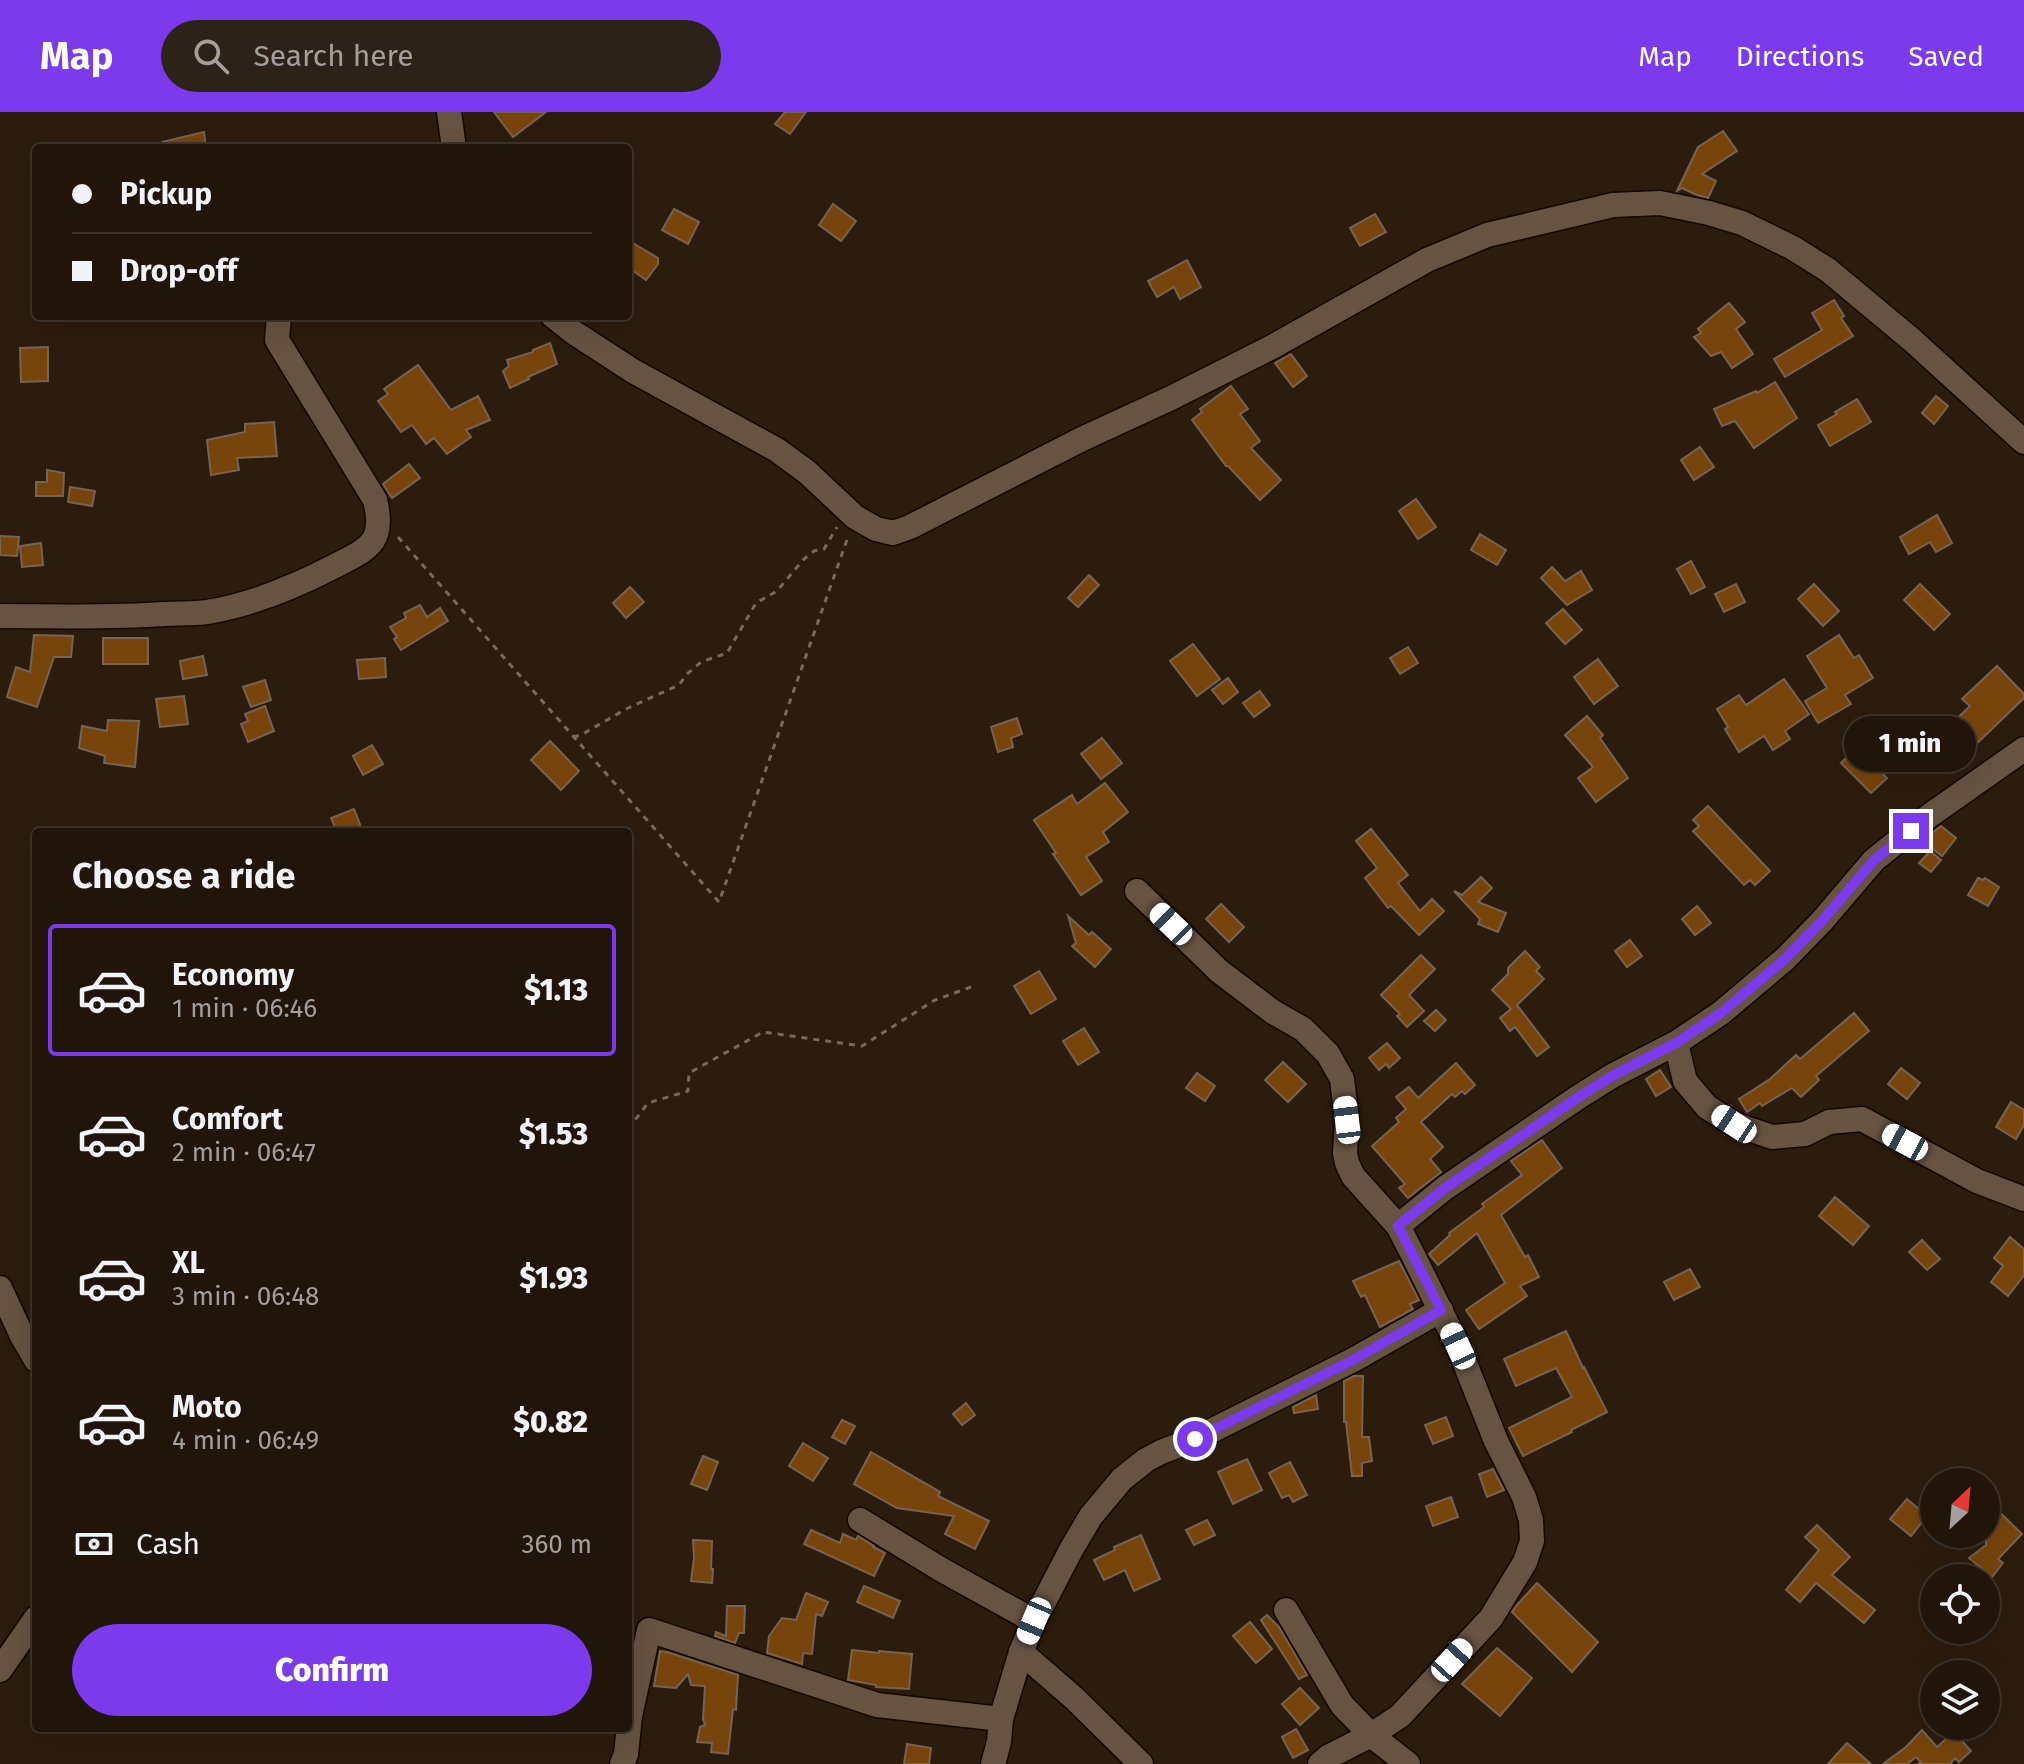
<!DOCTYPE html>
<meta charset="utf-8">
<style>
:root{--surface:#21150a;--page:#2d2218;--text:#f1f3f6;--muted:#a29f9c;--line:#3e342b;--accent:#7c3aed}
body{margin:0;font-family:"Fira Sans",sans-serif;background:var(--page);color:var(--text);height:100vh;display:flex;flex-direction:column;font-size:30px;white-space:nowrap}
*{box-sizing:border-box;margin:0}
p{font-size:26px;color:var(--muted)}
.icon{flex:none;width:44px;height:44px;fill:none;stroke:currentColor;stroke-width:2;stroke-linecap:round;stroke-linejoin:round}
.map{position:relative;flex:1;overflow:hidden}
.panel{position:absolute;left:32px;top:716px;width:600px;height:904px;display:flex;flex-direction:column;background:var(--surface);border-radius:8px;box-shadow:0 8px 32px #0002,0 0 0 2px var(--line)}
.panel>*{flex:none}
.hud{position:absolute;left:32px;top:32px;width:600px;height:176px;border-radius:8px;box-shadow:0 8px 32px #0002,0 0 0 2px var(--line);display:grid;align-content:center;height:176px;padding:0 40px;background:var(--surface)}
.needle{width:52px;rotate:26deg}
.buttons{position:absolute;left:1920px;top:1356px;display:grid;gap:16px}
.buttons a{display:grid;place-items:center;width:80px;height:80px;border-radius:50%;background:var(--surface);box-shadow:0 8px 32px #0002,0 0 0 2px var(--line);font-size:40px}
.end{position:absolute;width:36px;height:36px;margin:-18px;border:10px solid #7c3aed;background:#fff;box-shadow:0 0 0 4px #fff}
.from{border-radius:50%}
.bubble{position:absolute;height:56px;border-radius:28px;background:var(--surface);box-shadow:0 8px 32px #0002,0 0 0 2px var(--line);font-size:26px;font-weight:800;line-height:56px;text-align:center}
.car{position:absolute;width:24px;height:48px;margin:-24px -12px;border-radius:10px;box-shadow:0 0 6px 2px #0007;background:linear-gradient(#fff 24%,#345 0 40%,#fff 0 76%,#345 0 86%,#fff 0)}
.hud b{display:flex;align-items:center;gap:28px;height:76px;font-size:30px}
.hud b+b{border-top:2px solid var(--line)}
.hud i{width:20px;height:20px;background:var(--text)}
ul{padding:0;list-style:none}
li{display:flex;align-items:center;gap:24px;height:132px;margin:0 16px 12px;padding:0 24px;border:4px solid transparent;border-radius:8px}
li div{flex:1}
li b{display:block;font-size:30px}
li em{font-style:normal;font-weight:800}
li.active{border-color:var(--accent)}
li>.icon{width:72px;height:72px;stroke-width:1.5}
h2{padding:0 40px;font-size:36px;line-height:96px}
.pay{display:flex;align-items:center;gap:20px;height:88px;padding:0 40px;font-size:30px}
.pay p{margin-inline-start:auto}
.action{display:flex;gap:16px;margin-top:auto;padding:16px 40px}
.action a{flex:1;height:92px;border-radius:48px;background:var(--accent);color:#fff;font-size:32px;font-weight:800;line-height:92px;text-align:center}
header{display:flex;align-items:center;gap:48px;box-sizing:border-box;height:112px;padding:0 40px;background:var(--accent);color:#fff}
header strong{font-size:38px}
nav{display:flex;gap:44px;margin-inline-start:auto;font-size:28px}
.search{width:560px;height:72px;background:var(--page);display:flex;align-items:center;gap:20px;box-sizing:border-box;padding:0 28px;border-radius:44px;color:var(--muted);font-size:30px}
.map>svg:first-child{display:block}
.building{fill:#77450b;stroke:#776352;stroke-width:2}
.lines{fill:none;stroke-linecap:round;stroke-linejoin:round}
.minor-casing{stroke:#140600;stroke-width:27}
.path{stroke:#78695d;stroke-width:3;stroke-dasharray:6 6;stroke-linecap:butt}
.minor{stroke:#665342;stroke-width:24}
.route{stroke:#7c3aed;stroke-width:10}
</style>
<header>
<strong>Map</strong>
<div class="search"><svg class="icon" aria-label="search" viewBox="0 0 24 24"><circle cx="10" cy="10" r="6"/><path d="M15 15l6 6"/></svg>Search here</div>
<nav><a>Map</a><a>Directions</a><a>Saved</a></nav>
</header>
<div class="map">
<svg width="2024" height="1652" viewBox="0 0 2024 1652">
<rect width="100%" height="100%" fill="#2c1c0d"/>
<!-- building -->
<g class="building">
<polygon points="494,0 546,0 513,25"/>
<polygon points="785,0 806,0 790,22 775,12"/>
<polygon points="1723,19 1737,39 1702,62 1716,69 1708,86 1697,83 1682,76 1677,79 1698,35"/>
<polygon points="204,20 206,36 163,36 162,30"/>
<polygon points="833,92 856,109 841,129 819,113"/>
<polygon points="674,97 699,110 688,132 662,118"/>
<polygon points="1375,102 1386,120 1360,134 1350,116"/>
<polygon points="628,128 658,146 658,152 646,168 628,155"/>
<polygon points="1187,148 1201,175 1180,187 1174,175 1157,185 1148,169"/>
<polygon points="1834,188 1844,204 1841,206 1853,224 1785,265 1774,247 1822,218 1812,201"/>
<polygon points="1729,191 1745,210 1736,217 1753,242 1732,256 1721,240 1711,244 1694,225 1701,221 1698,217 1708,208"/>
<polygon points="550,231 557,252 528,265 529,267 510,276 503,259 509,254 507,248 533,240 533,238"/>
<polygon points="48,235 48,269 21,270 20,236"/>
<polygon points="1291,242 1307,264 1293,275 1275,251"/>
<polygon points="418,253 451,298 478,284 490,308 466,318 471,325 447,342 434,326 426,332 412,313 401,320 378,289 388,282 384,277"/>
<polygon points="1775,270 1797,306 1754,336 1735,309 1722,314 1714,297 1756,279 1757,281"/>
<polygon points="1231,274 1248,297 1240,302 1260,329 1251,336 1281,368 1260,388 1228,354 1226,354 1192,308 1202,300 1200,297"/>
<polygon points="1936,284 1948,294 1934,312 1922,301"/>
<polygon points="1857,287 1871,310 1830,334 1818,313 1837,302 1835,300"/>
<polygon points="274,310 277,344 237,346 239,358 211,363 207,328 245,320 245,312"/>
<polygon points="1700,335 1714,355 1694,368 1681,348"/>
<polygon points="409,352 420,366 392,386 383,372"/>
<polygon points="47,358 64,361 63,384 36,384 36,370 47,370"/>
<polygon points="70,375 95,379 92,394 68,390"/>
<polygon points="1416,387 1436,415 1418,427 1399,399"/>
<polygon points="1937,403 1952,431 1936,440 1930,430 1909,442 1900,425"/>
<polygon points="1480,422 1506,438 1497,453 1471,438"/>
<polygon points="0,424 19,425 17,444 0,443"/>
<polygon points="41,431 43,453 22,455 20,434"/>
<polygon points="1691,449 1705,475 1691,482 1677,457"/>
<polygon points="1552,455 1565,469 1581,459 1592,478 1567,493 1541,466"/>
<polygon points="1089,463 1099,473 1078,495 1068,486"/>
<polygon points="1736,472 1745,490 1724,500 1715,482"/>
<polygon points="1814,472 1839,499 1823,514 1798,487"/>
<polygon points="1920,472 1950,502 1934,518 1904,488"/>
<polygon points="630,475 644,490 626,506 613,491"/>
<polygon points="420,493 427,505 440,496 448,509 401,538 394,527 397,525 390,515 406,506 404,501"/>
<polygon points="1563,497 1582,518 1565,532 1546,511"/>
<polygon points="34,523 73,524 71,545 54,545 37,595 7,585 16,555 30,560"/>
<polygon points="1839,523 1854,546 1859,543 1873,566 1845,583 1851,592 1818,611 1805,589 1827,576 1807,544"/>
<rect x="103" y="526" width="45" height="26"/>
<polygon points="1193,532 1220,567 1197,584 1170,549"/>
<polygon points="1408,535 1418,551 1400,562 1390,546"/>
<polygon points="203,544 207,563 183,567 180,549"/>
<polygon points="385,546 386,565 359,567 357,548"/>
<polygon points="1598,547 1618,574 1594,592 1574,565"/>
<polygon points="1997,554 2024,582 2024,586 1970,638 1948,615 1970,594 1962,587"/>
<polygon points="1228,566 1238,580 1223,592 1212,578"/>
<polygon points="1784,567 1809,602 1785,619 1790,627 1773,638 1764,624 1739,640 1725,617 1728,615 1717,597 1739,583 1746,593"/>
<polygon points="265,568 271,588 251,595 243,575"/>
<polygon points="1260,579 1270,593 1254,605 1243,591"/>
<polygon points="184,584 188,612 160,615 156,587"/>
<polygon points="265,594 274,619 248,630 241,612 248,609 245,602"/>
<polygon points="1587,604 1603,623 1600,626 1628,666 1596,690 1578,666 1593,655 1565,623"/>
<polygon points="1017,606 1022,622 1011,626 1013,635 998,640 991,615"/>
<polygon points="108,608 139,609 135,655 104,651 105,644 79,636 82,614 107,619"/>
<polygon points="1102,626 1122,651 1101,667 1081,642"/>
<polygon points="550,629 579,659 561,678 531,648"/>
<polygon points="372,633 383,652 363,663 353,644"/>
<polygon points="1857,636 1887,666 1871,681 1841,651"/>
<polygon points="1105,671 1128,700 1103,720 1109,730 1086,745 1102,769 1081,783 1053,742 1056,741 1034,708 1072,683 1077,692"/>
<polygon points="1708,694 1770,759 1755,773 1750,768 1744,773 1693,719 1699,714 1693,708"/>
<polygon points="354,697 361,715 348,720 337,720 331,706"/>
<polygon points="1941,714 1956,726 1942,744 1922,729"/>
<polygon points="1371,717 1408,763 1398,771 1420,799 1432,787 1444,799 1419,823 1391,794 1388,796 1365,766 1377,756 1356,729"/>
<polygon points="1930,739 1941,748 1931,760 1919,751"/>
<polygon points="1481,765 1492,776 1478,790 1506,801 1498,820 1478,812 1480,807 1454,779 1462,783"/>
<polygon points="1978,766 1983,768 1985,766 1999,775 1988,794 1968,783"/>
<polygon points="1221,792 1244,815 1229,830 1206,807"/>
<polygon points="1697,794 1711,811 1695,823 1682,807"/>
<polygon points="1068,804 1089,823 1092,820 1111,837 1095,855 1072,834 1076,831"/>
<polygon points="1630,828 1642,844 1627,855 1615,839"/>
<polygon points="1525,839 1540,855 1536,859 1544,867 1517,893 1549,935 1537,944 1515,915 1510,919 1500,906 1511,897 1492,878 1508,862 1508,856"/>
<polygon points="1421,843 1435,857 1409,883 1424,899 1407,915 1397,904 1400,902 1381,883"/>
<polygon points="1039,859 1056,887 1031,902 1014,874"/>
<polygon points="1436,898 1446,908 1435,919 1424,909"/>
<polygon points="1854,901 1869,919 1816,964 1819,968 1801,985 1792,976 1762,994 1760,991 1747,1000 1739,987 1770,967 1796,943 1800,947"/>
<polygon points="1084,916 1099,940 1078,953 1063,929"/>
<polygon points="1387,931 1400,946 1389,956 1386,952 1379,958 1369,946"/>
<polygon points="1283,950 1306,972 1288,990 1265,968"/>
<polygon points="1456,951 1475,973 1465,982 1462,979 1455,985 1452,982 1421,1010 1443,1035 1430,1047 1441,1060 1408,1086 1399,1076 1405,1072 1372,1034 1399,1010 1396,1006 1406,997 1396,985 1409,975 1418,986"/>
<polygon points="1901,956 1920,971 1907,987 1888,972"/>
<polygon points="1660,958 1671,975 1656,984 1646,967"/>
<polygon points="1197,961 1215,974 1205,989 1186,976"/>
<polygon points="2011,990 2024,998 2024,1013 2016,1027 1996,1015"/>
<polygon points="1542,1028 1562,1056 1501,1103 1525,1145 1528,1143 1539,1165 1520,1174 1527,1184 1479,1217 1466,1198 1505,1171 1477,1121 1438,1153 1429,1142 1450,1123 1449,1121 1484,1095 1482,1092 1522,1063 1511,1049"/>
<polygon points="1835,1085 1869,1114 1853,1133 1819,1104"/>
<polygon points="2010,1125 2024,1137 2024,1163 2008,1184 1991,1170 2003,1154 1994,1146"/>
<polygon points="1922,1128 1940,1147 1927,1158 1909,1140"/>
<polygon points="1399,1149 1419,1188 1410,1192 1413,1197 1380,1215 1365,1183 1361,1185 1353,1169"/>
<polygon points="1690,1157 1700,1175 1674,1188 1664,1170"/>
<polygon points="1566,1219 1583,1256 1584,1255 1607,1300 1571,1318 1572,1320 1523,1344 1509,1316 1572,1285 1556,1256 1516,1274 1504,1247"/>
<polygon points="1354,1264 1363,1264 1362,1325 1369,1325 1372,1349 1362,1351 1362,1364 1352,1364 1346,1310 1344,1310 1344,1269"/>
<polygon points="1316,1283 1318,1297 1294,1301 1293,1295"/>
<polygon points="966,1291 975,1303 962,1313 953,1302"/>
<polygon points="1446,1305 1453,1324 1433,1332 1425,1313"/>
<polygon points="842,1308 855,1314 845,1332 832,1325"/>
<polygon points="803,1331 828,1346 813,1369 789,1354"/>
<polygon points="871,1340 940,1380 938,1384 989,1409 975,1437 945,1422 954,1404 897,1396 854,1372"/>
<polygon points="703,1344 718,1350 707,1378 691,1372"/>
<polygon points="1247,1347 1262,1378 1233,1392 1218,1360"/>
<polygon points="1290,1350 1307,1383 1293,1390 1289,1383 1282,1386 1269,1361"/>
<polygon points="1493,1357 1504,1378 1487,1385 1479,1362"/>
<polygon points="1451,1385 1458,1405 1433,1414 1426,1394"/>
<polygon points="1907,1387 1927,1404 1911,1424 1890,1407"/>
<polygon points="1986,1387 2022,1422 1998,1447 2003,1451 1992,1465 1969,1446 1986,1433"/>
<polygon points="1207,1408 1215,1423 1194,1433 1186,1418"/>
<polygon points="1817,1413 1850,1445 1832,1463 1875,1498 1864,1511 1816,1471 1800,1490 1786,1478 1819,1438 1805,1425"/>
<polygon points="811,1418 840,1431 843,1422 856,1428 858,1424 874,1434 873,1435 885,1441 874,1464 804,1432"/>
<polygon points="1141,1423 1160,1467 1134,1479 1125,1458 1104,1468 1094,1448 1115,1438 1114,1435"/>
<polygon points="693,1428 712,1429 711,1457 713,1457 712,1471 691,1469 694,1446"/>
<polygon points="1537,1471 1598,1530 1572,1560 1512,1500 1517,1493"/>
<polygon points="864,1474 900,1489 893,1506 857,1490"/>
<polygon points="806,1481 828,1490 822,1504 816,1502 812,1542 803,1541 802,1552 767,1541 769,1524 782,1506 796,1508"/>
<polygon points="727,1494 745,1494 744,1521 739,1521 735,1531 715,1524 716,1520 726,1524"/>
<polygon points="1267,1503 1279,1515 1307,1563 1299,1567 1261,1508"/>
<polygon points="1250,1510 1272,1537 1256,1551 1233,1524"/>
<polygon points="1497,1536 1532,1566 1500,1604 1462,1572"/>
<polygon points="852,1538 879,1541 879,1539 912,1542 909,1577 876,1575 876,1573 848,1568"/>
<polygon points="660,1539 667,1540 738,1563 736,1598 733,1597 728,1642 711,1640 712,1631 697,1630 700,1615 705,1613 703,1607 705,1574 691,1573 688,1562 676,1576 654,1574"/>
<polygon points="1300,1576 1319,1596 1300,1613 1282,1592"/>
<polygon points="1296,1617 1308,1638 1293,1646 1282,1625"/>
<polygon points="1922,1618 1937,1635 1954,1620 1971,1639 1959,1650 1955,1646 1950,1652 1918,1652 1921,1650 1916,1645 1907,1652 1883,1652 1906,1635"/>
<polygon points="1847,1631 1871,1652 1828,1652"/>
<polygon points="907,1632 931,1636 929,1652 904,1652"/>
</g>
<g class="lines">
<!-- minor casing -->
<g class="minor-casing">
<g id="minor">
<polyline points="449,0 454,36"/>
<polyline points="553,204 573,220 633,259 777,338 807,360 855,405 876,417 893,421 910,415 1082,327 1171,286 1272,235 1427,148 1487,123 1613,93 1660,91 1709,101 1742,111 1793,136 1828,158 1912,228 2024,330"/>
<path d="M 0,504 C 55,504 110,506 164,502 C 178,501 193,502 207,500 C 251,493 294,475 333,455 C 367,437 386,432 375,388 L 277,228 L 279,204"/>
<polyline points="1137,779 1219,859 1273,900 1303,917 1328,942 1342,967 1347,1008 1345,1041 1347,1051 1353,1064 1398,1114 1413,1143 1458,1234 1496,1329 1524,1385 1531,1408 1532,1429 1525,1450 1491,1506 1400,1604 1371,1623 1328,1645 1320,1652"/>
<polyline points="1676,931 1685,969 1707,995 1734,1012 1772,1025 1805,1022 1829,1010 1862,1007 1977,1069 2024,1087"/>
<polyline points="1398,1114 1445,1076 1577,986 1612,964 1676,931 1721,901 1785,847 1822,809 1874,748 1929,704 2024,637"/>
<polyline points="0,1176 22,1224 36,1248"/>
<polyline points="860,1408 942,1458 1034,1509"/>
<polyline points="1286,1498 1342,1593 1371,1623 1408,1652"/>
<polyline points="1021,1540 1075,1587 1141,1652"/>
<polyline points="0,1558 36,1506"/>
<polyline points="622,1652 626,1642 630,1604 649,1518 877,1593 1001,1607"/>
<polyline points="993,1652 999,1630 1001,1607 1021,1540 1034,1509 1072,1436 1091,1404 1122,1367 1146,1348 1161,1340 1195,1327 1355,1247 1441,1198"/>
</g>
</g>
<!-- path -->
<g class="path">
<polyline points="398,425 719,790 848,425"/>
<polyline points="573,625 581,623 626,597 679,573 687,562 701,550 727,541 756,491 777,479 803,448 814,439 824,437 837,415"/>
<polyline points="628,1017 648,991 688,979 689,961 763,920 862,934 935,888 971,875"/>
</g>
<!-- minor -->
<use href="#minor" class="minor"/>
</g>
<g class="lines">
<!-- route -->
<polyline class="route" points="1195,1327 1355,1247 1441,1198 1398,1114 1445,1076 1577,986 1612,964 1676,931 1721,901 1785,847 1822,809 1874,748 1911,719"/>
</g>
</svg>
<div class="buttons">
<a><svg class="needle" viewBox="-14 -14 28 28"><path d="M0-13l5 13h-10z" fill="#e53935"/><path d="M0 13l5-13h-10z" fill="#a29f9c"/></svg></a>
<a><svg class="icon" aria-label="locate" viewBox="0 0 24 24"><circle cx="12" cy="12" r="6"/><path d="M12 2v4M12 18v4M2 12h4M18 12h4"/></svg></a>
<a><svg class="icon" aria-label="layers" viewBox="0 0 24 24"><path d="M12 4l9 5-9 5-9-5zM3 14l9 5 9-5"/></svg></a>
</div>
<i class="end from" style="left:1195px;top:1327px"></i>
<i class="end" style="left:1911px;top:719px"></i>
<div class="bubble" style="left:1844px;top:604px;width:132px">1 min</div>
<i class="car" style="left:1171px;top:812px;rotate:314deg"></i>
<i class="car" style="left:1347px;top:1008px;rotate:353deg"></i>
<i class="car" style="left:1734px;top:1012px;rotate:303deg"></i>
<i class="car" style="left:1905px;top:1030px;rotate:298deg"></i>
<i class="car" style="left:1458px;top:1234px;rotate:335deg"></i>
<i class="car" style="left:1034px;top:1509px;rotate:203deg"></i>
<i class="car" style="left:1452px;top:1548px;rotate:42deg"></i>
<div class="hud">
<b><i class="from"></i>Pickup</b>
<b><i></i>Drop-off</b>
</div>
<section class="panel">
<h2>Choose a ride</h2>
<ul>
<li class="active"><svg class="icon" aria-label="car" viewBox="0 0 24 24"><path d="M5 17H2v-5l4-1 3-4h7l3 4 3 1v5h-3M9 17h6M6 11h13"/><circle cx="7" cy="17" r="2"/><circle cx="17" cy="17" r="2"/></svg><div><b>Economy</b><p>1 min · 06:46</p></div><em>$1.13</em></li>
<li><svg class="icon" aria-label="car" viewBox="0 0 24 24"><path d="M5 17H2v-5l4-1 3-4h7l3 4 3 1v5h-3M9 17h6M6 11h13"/><circle cx="7" cy="17" r="2"/><circle cx="17" cy="17" r="2"/></svg><div><b>Comfort</b><p>2 min · 06:47</p></div><em>$1.53</em></li>
<li><svg class="icon" aria-label="car" viewBox="0 0 24 24"><path d="M5 17H2v-5l4-1 3-4h7l3 4 3 1v5h-3M9 17h6M6 11h13"/><circle cx="7" cy="17" r="2"/><circle cx="17" cy="17" r="2"/></svg><div><b>XL</b><p>3 min · 06:48</p></div><em>$1.93</em></li>
<li><svg class="icon" aria-label="car" viewBox="0 0 24 24"><path d="M5 17H2v-5l4-1 3-4h7l3 4 3 1v5h-3M9 17h6M6 11h13"/><circle cx="7" cy="17" r="2"/><circle cx="17" cy="17" r="2"/></svg><div><b>Moto</b><p>4 min · 06:49</p></div><em>$0.82</em></li>
</ul>
<div class="pay"><svg class="icon" aria-label="cash" viewBox="0 0 24 24"><path d="M3 7h18v10H3z"/><circle cx="12" cy="12" r="2"/></svg>Cash<p>360 m</p></div>
<div class="action"><a>Confirm</a></div>
</section>
</div>
